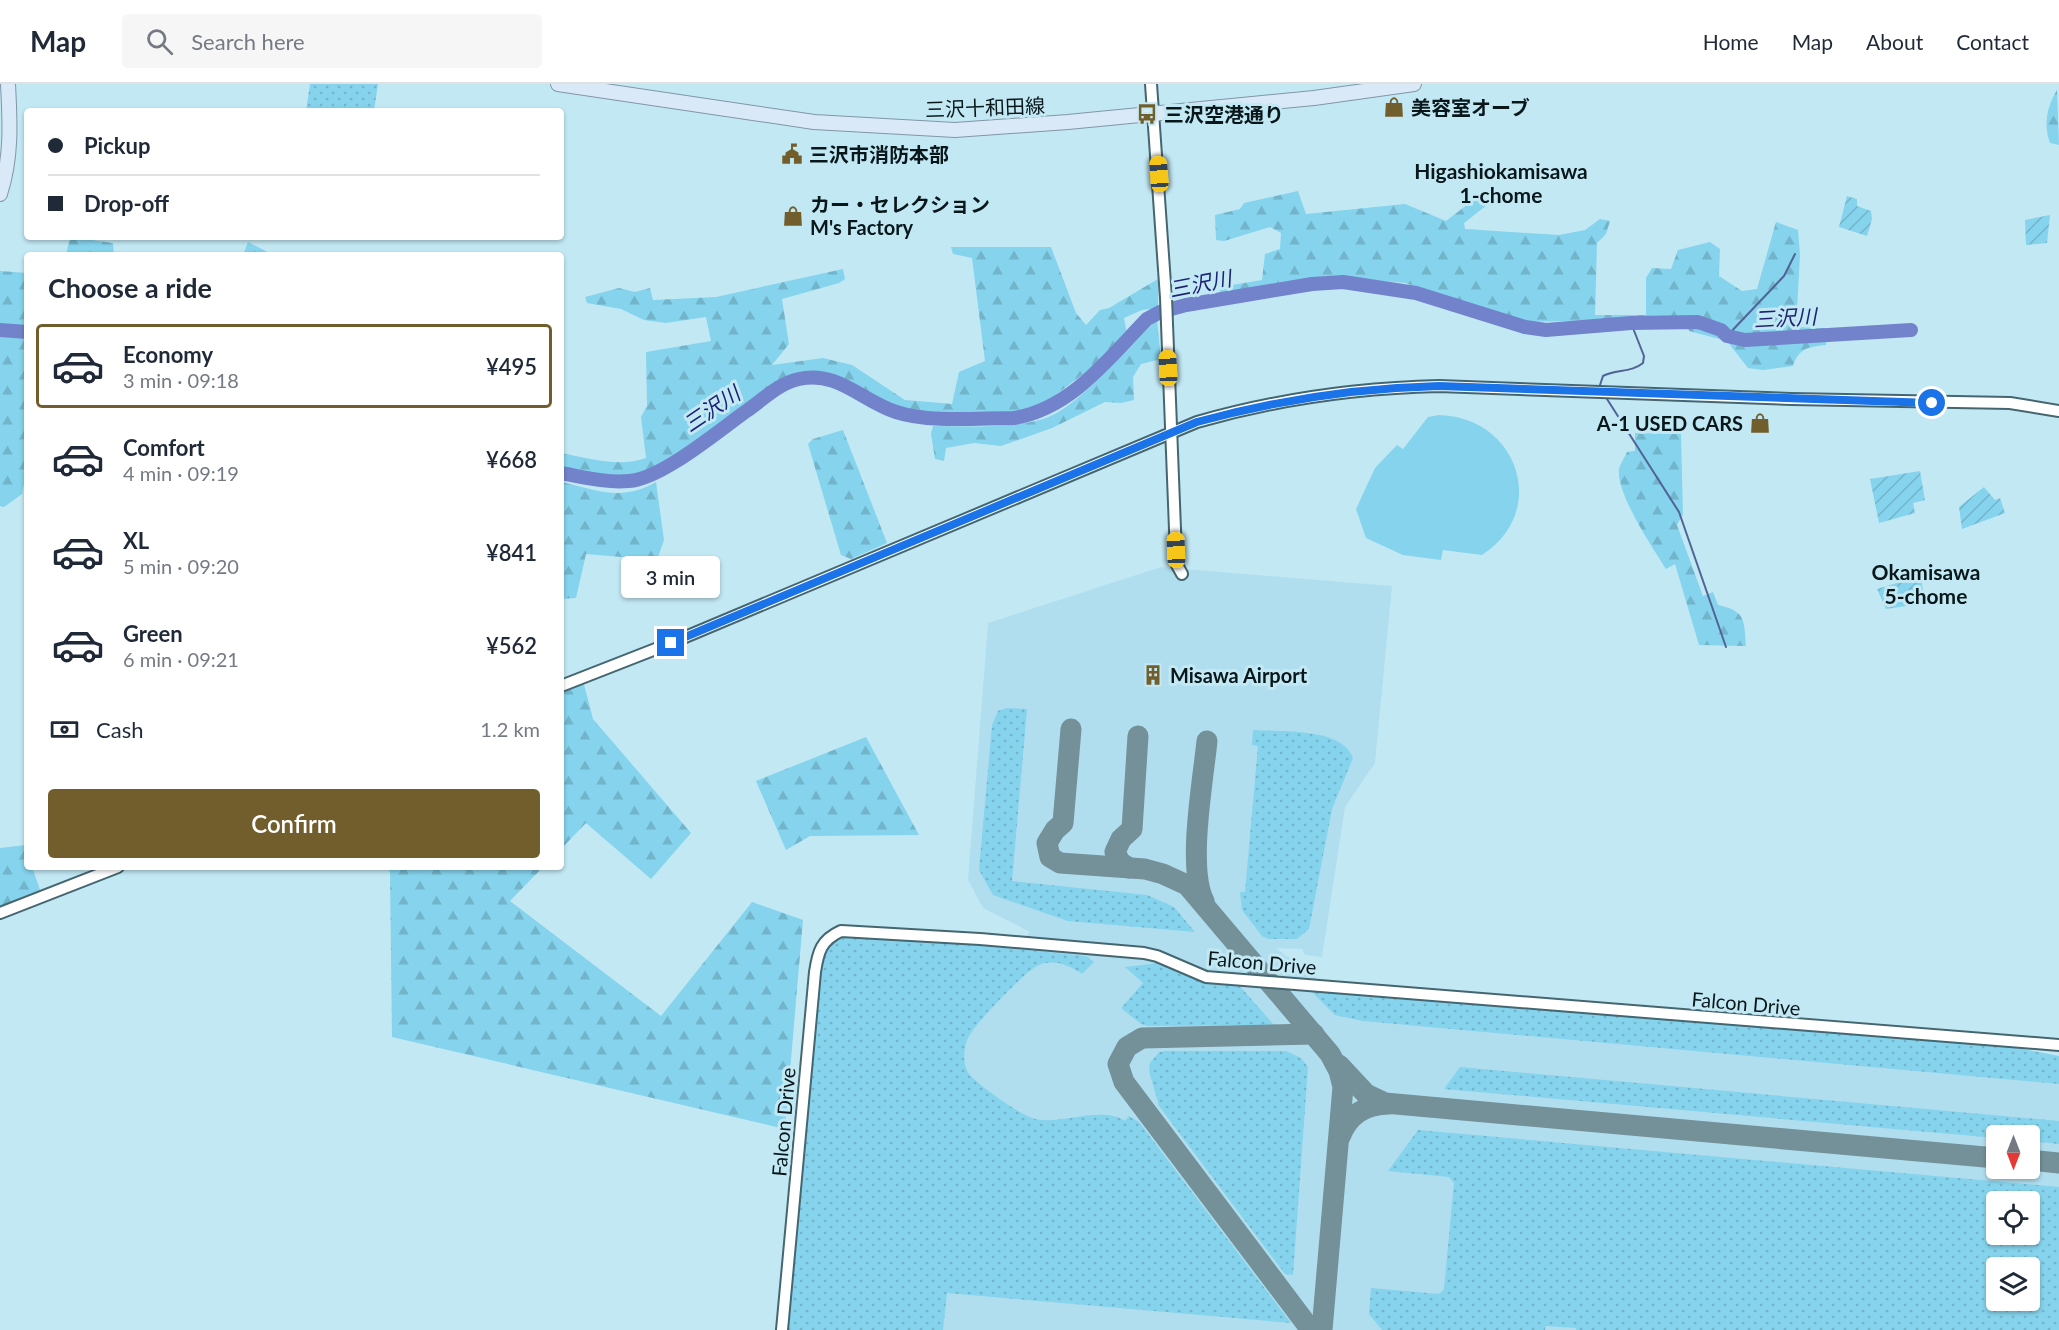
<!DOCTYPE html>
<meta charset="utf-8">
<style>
:root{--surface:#fff;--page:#f6f6f7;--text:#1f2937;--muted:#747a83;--line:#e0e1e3;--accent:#715e2c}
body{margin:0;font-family:Lato,"Noto Sans JP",sans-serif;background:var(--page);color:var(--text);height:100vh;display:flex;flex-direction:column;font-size:22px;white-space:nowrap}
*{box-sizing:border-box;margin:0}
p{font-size:20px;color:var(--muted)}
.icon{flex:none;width:33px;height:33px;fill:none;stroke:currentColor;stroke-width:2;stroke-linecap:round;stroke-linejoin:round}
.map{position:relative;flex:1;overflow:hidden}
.details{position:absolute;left:24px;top:168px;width:540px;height:618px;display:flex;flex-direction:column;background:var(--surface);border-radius:6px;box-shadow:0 2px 4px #0004}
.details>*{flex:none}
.top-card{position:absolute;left:24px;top:24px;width:540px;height:132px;border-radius:6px;box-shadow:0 2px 4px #0004;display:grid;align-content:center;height:132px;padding:0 24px;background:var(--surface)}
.needle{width:39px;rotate:180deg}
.buttons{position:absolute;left:1986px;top:1041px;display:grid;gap:12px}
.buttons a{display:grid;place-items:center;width:54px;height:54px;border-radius:6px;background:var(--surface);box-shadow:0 2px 4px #0004;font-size:30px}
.end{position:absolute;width:27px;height:27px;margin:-14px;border:8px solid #1a73e8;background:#fff;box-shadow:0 0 0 3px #fff}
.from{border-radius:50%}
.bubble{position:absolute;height:42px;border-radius:6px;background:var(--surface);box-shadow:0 2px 4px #0004;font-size:20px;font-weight:600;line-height:42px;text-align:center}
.car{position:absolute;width:18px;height:36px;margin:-18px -9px;border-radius:8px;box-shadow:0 0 4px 2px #0007;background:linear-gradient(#f5c518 24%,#345 0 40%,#f5c518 0 76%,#345 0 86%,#f5c518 0)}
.top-card b{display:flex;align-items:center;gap:21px;height:57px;font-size:22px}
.top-card b+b{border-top:2px solid var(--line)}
.top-card i{width:15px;height:15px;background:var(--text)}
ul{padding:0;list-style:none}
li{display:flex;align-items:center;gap:18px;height:84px;margin:0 12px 9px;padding:0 12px;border:3px solid transparent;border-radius:6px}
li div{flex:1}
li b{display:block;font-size:22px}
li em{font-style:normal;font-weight:600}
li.active{border-color:var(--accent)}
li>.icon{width:54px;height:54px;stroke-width:1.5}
h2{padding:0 24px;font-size:27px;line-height:72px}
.pay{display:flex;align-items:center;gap:15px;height:66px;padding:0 24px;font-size:22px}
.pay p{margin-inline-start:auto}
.primary-button{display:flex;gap:12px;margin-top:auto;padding:12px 24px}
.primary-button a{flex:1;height:69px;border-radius:6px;background:var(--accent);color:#fff;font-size:24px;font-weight:600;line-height:69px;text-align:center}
header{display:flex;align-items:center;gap:36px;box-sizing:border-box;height:84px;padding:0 30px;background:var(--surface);border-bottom:2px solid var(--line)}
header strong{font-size:28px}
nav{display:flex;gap:33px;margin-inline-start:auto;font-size:21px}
.search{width:420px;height:54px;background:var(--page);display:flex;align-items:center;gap:15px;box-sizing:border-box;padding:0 21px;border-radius:6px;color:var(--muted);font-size:22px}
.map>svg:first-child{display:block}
.built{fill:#b0deee;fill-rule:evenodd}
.grass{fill:url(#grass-dots);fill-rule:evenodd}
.forest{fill:url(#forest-firs)}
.garden{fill:url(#garden-furrows)}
.pitch{fill:#85d3ec}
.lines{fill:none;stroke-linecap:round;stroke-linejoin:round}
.stream{stroke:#526396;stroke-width:2}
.river{stroke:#7283cb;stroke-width:14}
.taxiway{stroke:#749098;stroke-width:21}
.minor-casing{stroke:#446671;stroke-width:14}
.major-casing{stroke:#8196a7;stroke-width:16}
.minor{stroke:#fff;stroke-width:10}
.major{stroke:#dae9f8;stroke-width:14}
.route{stroke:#1a73e8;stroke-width:8}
.labels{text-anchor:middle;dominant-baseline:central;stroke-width:6;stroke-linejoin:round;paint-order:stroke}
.street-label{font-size:20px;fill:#09171b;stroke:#c2e8f4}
.poi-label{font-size:20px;font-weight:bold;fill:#09171b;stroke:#c2e8f4;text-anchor:start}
.neighbourhood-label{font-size:21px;font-weight:bold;fill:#09171b;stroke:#c2e8f4}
.water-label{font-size:21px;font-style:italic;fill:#1e2175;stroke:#c2e8f4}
</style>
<header>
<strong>Map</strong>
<div class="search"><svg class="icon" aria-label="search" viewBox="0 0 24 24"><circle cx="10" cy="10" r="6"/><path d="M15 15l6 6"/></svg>Search here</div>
<nav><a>Home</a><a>Map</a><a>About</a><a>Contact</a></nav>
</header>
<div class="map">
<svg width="2059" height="1246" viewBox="0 0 2059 1246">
<defs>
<pattern id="grass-dots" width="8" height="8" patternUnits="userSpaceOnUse" patternTransform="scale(1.5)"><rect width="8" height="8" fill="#85d3ec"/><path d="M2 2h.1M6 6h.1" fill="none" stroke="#72b4ca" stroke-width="1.8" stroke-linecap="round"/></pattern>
<pattern id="forest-firs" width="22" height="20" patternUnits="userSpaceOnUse" patternTransform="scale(1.5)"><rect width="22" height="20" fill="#85d3ec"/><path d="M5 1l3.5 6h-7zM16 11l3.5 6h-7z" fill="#72b4ca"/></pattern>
<pattern id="garden-furrows" width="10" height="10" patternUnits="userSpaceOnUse" patternTransform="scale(1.5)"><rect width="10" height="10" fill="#85d3ec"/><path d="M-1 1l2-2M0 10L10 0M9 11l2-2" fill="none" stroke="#72b4ca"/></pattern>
</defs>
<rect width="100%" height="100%" fill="#c2e8f4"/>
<!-- built -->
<path class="built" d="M 1161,483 L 1392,502 L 1375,679 L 1345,723 L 1322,873 L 1305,871 L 1302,865 L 1276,864 L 1344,915 L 2059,985 L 2059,1246 L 810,1246 L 828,1039 L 1030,848 L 983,824 L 968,796 L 988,539 ZM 1996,1052 L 2030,1052 L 2030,1084 L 1996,1084 ZM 1996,1118 L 2030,1118 L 2030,1150 L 1996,1150 ZM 1996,1184 L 2030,1184 L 2030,1216 L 1996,1216 Z"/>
<!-- grass -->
<g class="grass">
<polygon points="310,0 378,0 374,27 306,27"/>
<polygon points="1007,624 1027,625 1012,797 1147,811 1174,823 1195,848 1068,837 993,811 979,786 992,641 998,627"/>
<path d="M 1253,646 C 1281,648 1342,643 1353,674 L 1332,725 L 1309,845 L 1297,855 L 1268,855 L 1262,852 L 1242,826 L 1240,808 L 1245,808 L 1258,662 L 1252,661 Z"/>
<path d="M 845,853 L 950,858 L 1086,872 L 1094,878 L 1082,890 C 1069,881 1054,875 1039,881 C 1026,886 976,939 969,952 C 963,962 962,983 970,991 C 981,1003 1020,1031 1035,1035 C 1061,1041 1103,1021 1125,1037 L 1129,1032 L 1139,1038 L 1291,1239 L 947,1209 L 943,1246 L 787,1246 L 821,880 L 830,861 Z"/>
<polygon points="1159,879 1195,895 1237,899 1274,941 1148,942 1141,940 1121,924 1143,899 1125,883"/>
<polygon points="1309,905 2012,963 2059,972 2059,1000 1363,937 1335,931"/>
<polygon points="1166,967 1286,967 1301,974 1308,983 1293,1191 1285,1190 1159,1022 1149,987 1150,979 1159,968"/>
<polygon points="1460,983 2059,1037 2059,1060 2030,1057 2030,1052 1996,1052 1996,1054 1444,1005"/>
<path d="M 1418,1046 L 2059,1103 L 2059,1246 L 1576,1246 L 1576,1244 L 1546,1242 L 1545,1246 L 1382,1246 L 1369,1230 L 1371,1204 L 1439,1210 L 1444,1205 L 1454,1099 L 1449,1093 L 1388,1087 ZM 1996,1118 L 2030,1118 L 2030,1150 L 1996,1150 ZM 1996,1184 L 2030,1184 L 2030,1216 L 1996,1216 Z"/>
</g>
<!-- forest -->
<g class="forest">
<path d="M 2057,6 L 2059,61 L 2050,59 C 2043,41 2047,22 2057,6 Z"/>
<path d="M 1298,107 L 1306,130 L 1405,120 L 1446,137 L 1481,110 L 1491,114 L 1487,121 L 1464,139 L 1465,145 L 1559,151 L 1585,146 L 1600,135 L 1610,137 L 1606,150 L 1597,159 L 1595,231 L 1646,231 L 1646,194 L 1652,184 L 1671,185 L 1678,166 L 1710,158 L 1720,165 L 1719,192 L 1742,207 L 1757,205 L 1776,138 L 1798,146 L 1800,171 L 1796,243 L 1847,245 L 1848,249 L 1827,251 L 1826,261 C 1808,263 1799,264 1793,282 L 1763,286 L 1748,284 L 1727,257 L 1689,247 L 1687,234 L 1526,238 L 1405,199 L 1328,192 L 1220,210 L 1220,203 L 1262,196 L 1265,170 L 1280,165 L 1281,149 L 1270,143 L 1224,157 L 1216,156 L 1215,131 L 1240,125 L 1244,119 Z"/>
<polygon points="70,153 113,159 114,171 66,171"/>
<polygon points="248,158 273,171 243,171"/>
<path d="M 951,163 L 1051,163 L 1076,229 L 1086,241 L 1100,226 L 1109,224 L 1158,195 L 1158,224 L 1142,226 L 1124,234 L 1127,250 L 1113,265 L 1082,291 L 1041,322 L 1015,330 L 906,327 L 840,294 L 819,289 L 802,290 L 765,307 L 668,379 C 627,397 603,393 561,385 L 561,369 C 589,374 619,384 646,374 L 641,333 L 647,322 L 646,268 L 711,257 L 706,233 L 666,239 L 644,236 L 621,225 L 587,219 L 585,213 L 619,204 L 635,208 L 650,204 L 653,216 L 716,213 L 843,185 L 845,195 L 839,199 L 782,215 L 789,260 L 772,281 L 823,274 L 852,281 L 905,316 L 952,320 L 959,288 L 985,277 L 972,174 L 953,170 Z"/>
<polygon points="0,187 27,189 27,243 0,241"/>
<path d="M 1157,236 L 1161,275 L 1141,280 L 1133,293 L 1134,316 L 1121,319 L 1105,318 L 1052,344 L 1001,362 L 974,359 L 946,364 L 944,377 L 935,375 L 931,350 L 933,342 C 970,342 1007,345 1043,335 C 1078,325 1128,262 1157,236 Z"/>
<polygon points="0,252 27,255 27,384 22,410 4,423 0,422"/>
<polygon points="843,346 887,459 851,475 841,471 808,360 813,355"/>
<path d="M 1635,349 L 1681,350 L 1683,430 L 1677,441 L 1703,512 L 1713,508 L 1718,521 C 1746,527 1744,536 1746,562 L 1699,561 L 1675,480 L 1666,485 C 1653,464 1616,410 1619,385 C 1620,380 1625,373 1627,368 L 1635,367 Z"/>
<path d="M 561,398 C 597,406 622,418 656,398 L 664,456 L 657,476 L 586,470 L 576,514 L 561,515 Z"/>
<polygon points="581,589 593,635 691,749 651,795 586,739 561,765 561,596"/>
<polygon points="866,653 919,751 810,752 786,766 756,697"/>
<polygon points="26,761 27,783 32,783 40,806 0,822 0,764"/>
<polygon points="386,783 543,783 510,817 661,932 752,818 803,836 785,1045 392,953 390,788"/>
</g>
<!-- garden -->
<g class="garden">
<polygon points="1847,112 1857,115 1857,122 1871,127 1872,135 1867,152 1839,143"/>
<polygon points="2050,131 2047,159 2026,161 2025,136"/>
<polygon points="1920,387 1925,416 1913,419 1915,429 1879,439 1870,395"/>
<polygon points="1984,403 1995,416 2000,414 2005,429 1962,445 1959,423"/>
<polygon points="1920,492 1926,519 1886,525 1877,505"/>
</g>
<!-- pitch -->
<path class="pitch" d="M 1439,331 C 1518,333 1550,427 1482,471 L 1443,466 L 1441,476 L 1403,471 L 1366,454 L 1356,425 L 1375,384 L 1397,361 L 1403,365 L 1428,333 Z"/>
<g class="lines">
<!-- stream -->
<g class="stream">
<polyline points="1727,252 1784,192 1795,170"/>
<path d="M 1599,304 L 1603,292 C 1616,285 1631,289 1643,279 L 1644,272 L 1631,239"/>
<polyline points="1607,315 1679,428 1726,563"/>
</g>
<!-- river -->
<g class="river">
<polyline points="0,246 27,248"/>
<path d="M 561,389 C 583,393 606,399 629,397 C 661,395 717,348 745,328 C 763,316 777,300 799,295 C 837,286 862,317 896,328 C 929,339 979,334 1014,334 C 1071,325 1109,274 1147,235 L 1160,228 L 1186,221 L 1312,200 L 1343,198 L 1416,209 L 1525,243 L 1546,246 L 1631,239 L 1698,238 L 1721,246 L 1727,252 L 1745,256 L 1911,246"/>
</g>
<!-- taxiway -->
<g class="taxiway">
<polyline points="1071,645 1063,739 1055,746 1047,759 1050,773 1060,779 1145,785 1163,790 1187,801 1330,970 1339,987 1343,1003 1322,1246"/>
<polyline points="1129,784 1120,778 1115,768 1121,755 1132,745 1138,652"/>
<path d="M 1204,817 C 1187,784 1203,697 1207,657"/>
<polyline points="1339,981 1366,1010 1385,1019 1996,1074"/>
<path d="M 1340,1053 C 1348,1031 1366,1020 1389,1020"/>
<polyline points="2030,1076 2059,1079"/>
<polyline points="1311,1246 1124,998 1118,980 1127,963 1142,954 1314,950"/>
</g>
<!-- minor casing -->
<g class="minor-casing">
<g id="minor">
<polyline points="1151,0 1166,214 1176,471 1177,481 1182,490"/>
<path d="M 561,602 L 671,559 L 1197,338 C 1277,315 1356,304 1439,302 L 1791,315 L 2010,319 L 2059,327"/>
<polyline points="0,829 118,783"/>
<path d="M 782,1246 L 815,888 C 818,868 821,856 841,847 L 980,855 L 1144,869 L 1157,872 L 1206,893 L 2059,961"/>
</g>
</g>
<!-- major casing -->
<g class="major-casing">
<g id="major">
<polyline points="558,0 814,38 955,46 1068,38 1314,14 1414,0"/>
<path d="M 0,110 C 12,73 10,38 8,0"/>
</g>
</g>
<!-- minor -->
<use href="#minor" class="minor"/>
<!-- major -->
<use href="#major" class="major"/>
</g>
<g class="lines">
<!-- route -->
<path class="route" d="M 671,559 L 1197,338 C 1277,316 1356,304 1439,302 L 1932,319"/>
</g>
<!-- icons -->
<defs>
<g id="shop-bare" transform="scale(1.62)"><path d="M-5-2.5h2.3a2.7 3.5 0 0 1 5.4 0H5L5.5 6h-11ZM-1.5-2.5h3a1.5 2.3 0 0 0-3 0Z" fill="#715e2c" stroke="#c2e8f4" stroke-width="2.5" paint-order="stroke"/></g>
<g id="bus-bare" transform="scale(1.62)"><path d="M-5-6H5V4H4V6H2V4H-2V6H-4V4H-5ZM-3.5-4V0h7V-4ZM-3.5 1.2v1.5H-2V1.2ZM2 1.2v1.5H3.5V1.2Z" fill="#715e2c" stroke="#c2e8f4" stroke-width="2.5" paint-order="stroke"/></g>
<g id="civic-bare" transform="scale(1.62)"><path d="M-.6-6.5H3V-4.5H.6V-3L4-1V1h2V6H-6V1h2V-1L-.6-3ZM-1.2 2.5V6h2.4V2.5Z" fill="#715e2c" stroke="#c2e8f4" stroke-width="2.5" paint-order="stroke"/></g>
<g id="building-bare" transform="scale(1.62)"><path d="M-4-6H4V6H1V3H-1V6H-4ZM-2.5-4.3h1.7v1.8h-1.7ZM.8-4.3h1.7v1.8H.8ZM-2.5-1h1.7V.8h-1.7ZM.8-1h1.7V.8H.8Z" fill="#715e2c" stroke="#c2e8f4" stroke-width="2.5" paint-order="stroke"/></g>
</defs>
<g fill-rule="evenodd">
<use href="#shop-bare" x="1394" y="23"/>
<use href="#bus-bare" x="1147" y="30"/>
<use href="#civic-bare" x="792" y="70"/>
<use href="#shop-bare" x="793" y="132"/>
<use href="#shop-bare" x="1760" y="339"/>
<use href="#building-bare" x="1153" y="591"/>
</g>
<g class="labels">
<!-- street labels -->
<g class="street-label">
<text transform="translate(985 23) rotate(-2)">三沢十和田線</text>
<text transform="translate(1262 878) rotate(5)">Falcon Drive</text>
<text transform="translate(1746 919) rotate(5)">Falcon Drive</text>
<text transform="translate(783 1038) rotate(-85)">Falcon Drive</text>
</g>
<!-- poi labels -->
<g class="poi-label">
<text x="1411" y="23">美容室オーブ</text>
<text x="1164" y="30">三沢空港通り</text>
<text x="809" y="70">三沢市消防本部</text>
<text x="810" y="120">カー・セレクション<tspan x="810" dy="23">M's Factory</tspan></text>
<text x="1743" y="339" text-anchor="end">A-1 USED CARS</text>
<text x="1170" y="591">Misawa Airport</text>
</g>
<!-- neighbourhood labels -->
<g class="neighbourhood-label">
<text x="1501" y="86">Higashiokamisawa<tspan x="1501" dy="24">1-chome</tspan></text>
<text x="1926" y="487">Okamisawa<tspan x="1926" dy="24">5-chome</tspan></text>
</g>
<!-- water labels -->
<g class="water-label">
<text transform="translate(1200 199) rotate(-11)">三沢川</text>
<text transform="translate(1785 233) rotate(-3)">三沢川</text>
<text transform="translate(711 324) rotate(-34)">三沢川</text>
</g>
</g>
</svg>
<div class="buttons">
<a><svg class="needle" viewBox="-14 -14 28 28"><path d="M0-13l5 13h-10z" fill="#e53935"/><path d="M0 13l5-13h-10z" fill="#747a83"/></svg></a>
<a><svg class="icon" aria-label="locate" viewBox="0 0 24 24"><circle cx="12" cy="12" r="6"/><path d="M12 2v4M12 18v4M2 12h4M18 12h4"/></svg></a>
<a><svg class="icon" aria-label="layers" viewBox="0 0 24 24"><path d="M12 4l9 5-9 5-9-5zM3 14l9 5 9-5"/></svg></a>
</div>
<i class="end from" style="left:1932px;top:319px"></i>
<i class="end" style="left:671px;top:559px"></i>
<div class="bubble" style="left:621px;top:472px;width:99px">3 min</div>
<i class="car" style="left:1159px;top:90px;rotate:356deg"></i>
<i class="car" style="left:1168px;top:284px;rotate:357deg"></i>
<i class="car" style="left:1176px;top:466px;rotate:358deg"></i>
<div class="top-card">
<b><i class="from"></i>Pickup</b>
<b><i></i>Drop-off</b>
</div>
<section class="details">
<h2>Choose a ride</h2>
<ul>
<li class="active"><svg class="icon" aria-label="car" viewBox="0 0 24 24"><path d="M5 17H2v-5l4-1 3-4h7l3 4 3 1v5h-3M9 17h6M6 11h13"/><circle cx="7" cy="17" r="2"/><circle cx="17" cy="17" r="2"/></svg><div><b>Economy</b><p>3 min · 09:18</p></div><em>¥495</em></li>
<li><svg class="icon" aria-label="car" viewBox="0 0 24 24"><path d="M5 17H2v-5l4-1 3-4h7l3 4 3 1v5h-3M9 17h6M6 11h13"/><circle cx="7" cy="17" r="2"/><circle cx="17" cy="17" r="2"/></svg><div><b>Comfort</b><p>4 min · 09:19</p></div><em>¥668</em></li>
<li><svg class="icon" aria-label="car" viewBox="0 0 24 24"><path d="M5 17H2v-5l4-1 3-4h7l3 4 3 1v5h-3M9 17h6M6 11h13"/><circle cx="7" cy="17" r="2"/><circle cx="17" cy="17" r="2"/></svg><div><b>XL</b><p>5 min · 09:20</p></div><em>¥841</em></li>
<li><svg class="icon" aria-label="car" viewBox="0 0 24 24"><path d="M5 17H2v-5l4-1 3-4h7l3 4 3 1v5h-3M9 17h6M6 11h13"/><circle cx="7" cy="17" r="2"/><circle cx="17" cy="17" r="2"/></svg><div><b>Green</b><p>6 min · 09:21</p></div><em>¥562</em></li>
</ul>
<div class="pay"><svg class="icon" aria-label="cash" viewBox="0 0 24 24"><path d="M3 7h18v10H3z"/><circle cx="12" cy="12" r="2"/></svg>Cash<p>1.2 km</p></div>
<div class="primary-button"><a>Confirm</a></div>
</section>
</div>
